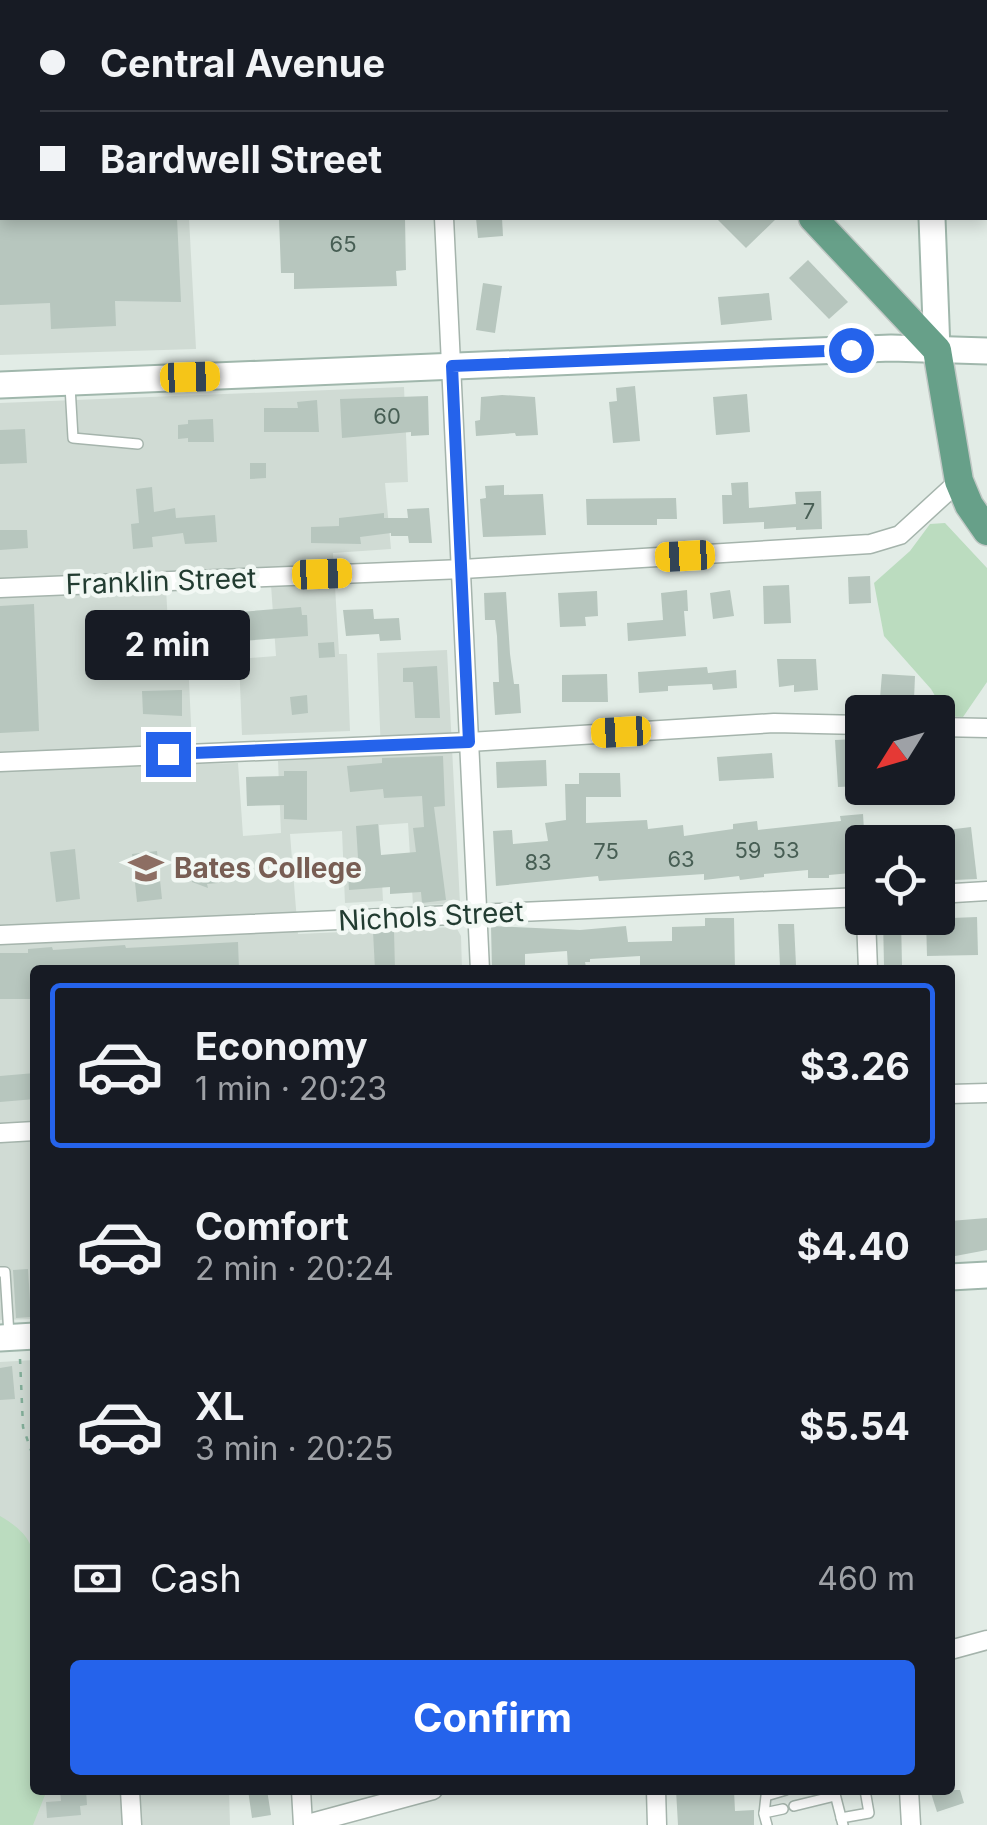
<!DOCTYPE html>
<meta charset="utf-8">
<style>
:root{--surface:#171b24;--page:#242831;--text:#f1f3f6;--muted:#9ea1a6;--line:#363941;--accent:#2563eb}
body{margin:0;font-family:Inter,sans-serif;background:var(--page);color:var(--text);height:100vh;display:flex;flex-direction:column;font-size:38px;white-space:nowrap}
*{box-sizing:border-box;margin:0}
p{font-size:32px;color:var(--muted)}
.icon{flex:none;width:55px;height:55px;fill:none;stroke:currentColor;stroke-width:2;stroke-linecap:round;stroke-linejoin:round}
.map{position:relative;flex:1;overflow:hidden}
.drawer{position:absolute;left:30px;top:965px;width:925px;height:830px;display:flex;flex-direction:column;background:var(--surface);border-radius:10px;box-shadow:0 5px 15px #0003}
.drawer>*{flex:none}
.banner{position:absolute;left:0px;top:0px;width:988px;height:220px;box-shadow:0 5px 15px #0003;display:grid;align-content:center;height:220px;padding:0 40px;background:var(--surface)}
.needle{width:65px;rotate:233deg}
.fabs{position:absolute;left:845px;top:695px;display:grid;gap:20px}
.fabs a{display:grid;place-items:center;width:110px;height:110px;border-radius:10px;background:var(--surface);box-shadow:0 5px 15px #0003;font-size:50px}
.end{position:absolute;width:45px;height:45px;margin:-22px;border:12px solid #2563eb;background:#fff;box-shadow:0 0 0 5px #fff}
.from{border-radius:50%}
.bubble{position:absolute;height:70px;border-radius:10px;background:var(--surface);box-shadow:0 5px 15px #0003;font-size:32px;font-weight:700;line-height:70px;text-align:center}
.car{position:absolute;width:30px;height:60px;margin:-30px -15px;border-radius:12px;box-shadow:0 0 8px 2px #0007;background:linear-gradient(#f5c518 24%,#345 0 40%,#f5c518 0 76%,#345 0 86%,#f5c518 0)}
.banner b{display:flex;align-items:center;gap:35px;height:95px;font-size:38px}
.banner b+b{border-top:2px solid var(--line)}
.banner i{width:25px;height:25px;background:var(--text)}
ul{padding:18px 0 0;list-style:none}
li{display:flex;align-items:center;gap:30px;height:165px;margin:0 20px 15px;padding:0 20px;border:5px solid transparent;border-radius:10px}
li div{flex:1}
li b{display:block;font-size:38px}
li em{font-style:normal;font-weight:700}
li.active{border-color:var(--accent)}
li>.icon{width:90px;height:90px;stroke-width:1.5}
.pay{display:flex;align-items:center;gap:25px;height:110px;padding:0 40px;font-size:38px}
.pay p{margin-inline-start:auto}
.action{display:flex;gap:20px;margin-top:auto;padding:20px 40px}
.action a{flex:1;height:115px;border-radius:10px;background:var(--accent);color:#fff;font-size:40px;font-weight:700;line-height:115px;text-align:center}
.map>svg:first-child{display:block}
.built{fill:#d0dbd4}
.green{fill:#bbdcbf}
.building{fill:#b7c6be}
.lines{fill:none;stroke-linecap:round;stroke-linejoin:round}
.lane-casing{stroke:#a5b4ac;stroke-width:12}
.street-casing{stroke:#a5b4ac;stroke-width:21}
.secondary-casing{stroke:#a0b7ac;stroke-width:29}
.primary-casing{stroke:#c1c8c5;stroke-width:31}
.path{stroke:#83af9a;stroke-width:2.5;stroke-dasharray:5 8;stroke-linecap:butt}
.lane{stroke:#fff;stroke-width:9}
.street{stroke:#fff;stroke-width:18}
.secondary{stroke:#fff;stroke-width:25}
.primary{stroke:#67a089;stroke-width:28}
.route{stroke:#2563eb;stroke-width:12}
.labels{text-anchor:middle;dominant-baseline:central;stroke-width:9;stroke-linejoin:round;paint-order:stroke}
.number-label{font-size:22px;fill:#475e54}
.street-label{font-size:28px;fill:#223c31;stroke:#f2f8f4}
.education-label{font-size:28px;font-weight:bold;fill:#785e54;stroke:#f2f8f4;text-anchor:start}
</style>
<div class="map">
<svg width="987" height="1825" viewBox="0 0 987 1825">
<rect width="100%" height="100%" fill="#e2ece6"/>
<!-- built -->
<g class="built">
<polygon points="0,0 419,0 2,2 2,218 189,218 196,349 0,355"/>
<polygon points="404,387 408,482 385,483 391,549 333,553 339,654 347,654 350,731 242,735 239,659 276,656 271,585 166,588 170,661 188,661 193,764 238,763 243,836 281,833 278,761 381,753 377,653 447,650 460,904 413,905 408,823 379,825 383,901 345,903 342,831 290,834 298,934 456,927 461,936 462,970 35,970 35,1319 0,1320 0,403"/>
<polygon points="35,1360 35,1790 229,1790 230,1825 0,1825 0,1362"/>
</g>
<!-- green -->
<g class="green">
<polygon points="210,0 388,0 388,2 211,2"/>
<polygon points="945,523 987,568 987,682 963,717 947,716 931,689 884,636 874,583 910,551 930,524"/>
<path d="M 0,1516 C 60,1551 16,1573 35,1622 L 35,1790 L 47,1790 L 33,1825 L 0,1825 Z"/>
</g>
<!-- building -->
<g class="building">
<polygon points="0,218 177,218 181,302 115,301 116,326 51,329 50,303 0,305"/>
<polygon points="279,218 405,218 406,270 396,271 397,286 294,289 294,273 281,273"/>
<polygon points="476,218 502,218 503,236 478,238"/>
<polygon points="716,218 777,218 746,248"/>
<polygon points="808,260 848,302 829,319 789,278"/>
<polygon points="483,283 502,286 495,333 476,330"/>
<polygon points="769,293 772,320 721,325 718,297"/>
<polygon points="635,386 640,441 613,443 609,402 617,401 616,388"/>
<polygon points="747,394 750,432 716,435 713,397"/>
<polygon points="502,395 535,397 538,435 516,436 515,433 476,436 475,421 480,420 481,397"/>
<polygon points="428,396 429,435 411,436 411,432 342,438 340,399"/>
<polygon points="317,400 319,432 264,432 264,408 298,408 297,402"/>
<polygon points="213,419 214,442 188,442 188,438 178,439 178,425 188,424 188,420"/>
<polygon points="25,429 27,463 0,464 0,430"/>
<polygon points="250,463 266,463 266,478 250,479"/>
<polygon points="748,482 749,508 796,504 795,492 821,491 822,529 796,530 796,527 764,529 764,522 723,524 722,495 732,495 731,483"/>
<polygon points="504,485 504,495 543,494 546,535 483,537 480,499 486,498 485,486"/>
<polygon points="152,487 154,512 175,508 176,518 215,515 217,542 185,544 183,533 152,537 153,547 133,549 131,524 139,523 136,489"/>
<polygon points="676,498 677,519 657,519 657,525 587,525 586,499"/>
<polygon points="429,508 432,543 409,543 408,536 391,536 391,533 360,537 361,544 311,543 311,527 339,526 339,518 384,513 384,518 408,518 407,509"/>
<polygon points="0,530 27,530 28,548 0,550"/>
<polygon points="870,576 871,603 849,604 848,577"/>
<polygon points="789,585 791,623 764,624 763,586"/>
<polygon points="687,590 688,611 684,611 686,636 628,641 627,623 663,620 661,593"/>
<polygon points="730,590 734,616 713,619 710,593"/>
<polygon points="597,591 598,616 585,617 586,626 560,627 558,593"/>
<polygon points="506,592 510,654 514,684 519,684 521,713 495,715 493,682 499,682 497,636 495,620 485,620 484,593"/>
<polygon points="34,604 39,731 0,733 0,606"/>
<polygon points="301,607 302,615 307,615 308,636 241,641 241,638 216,640 216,636 186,636 185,624 191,624 190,615 217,613 218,620 240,618 240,612"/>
<polygon points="373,609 374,619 399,618 401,640 380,641 379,634 346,636 343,610"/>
<polygon points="156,617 158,645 135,646 133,618"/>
<polygon points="334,642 335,657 319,658 318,643"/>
<polygon points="166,648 169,667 154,668 152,650"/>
<polygon points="777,659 816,659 818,690 794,692 794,685 779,687"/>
<polygon points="437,666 440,718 415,718 413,682 403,682 403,668"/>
<polygon points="707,667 708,673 736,670 737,688 713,690 712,684 668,686 668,691 639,693 638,672"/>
<polygon points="607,674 608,702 562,702 562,675"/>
<polygon points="882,674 915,676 914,700 880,698"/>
<polygon points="182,690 182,716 143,714 142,691"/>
<polygon points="307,695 308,713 292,715 290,697"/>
<polygon points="857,739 861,786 838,787 835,740"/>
<polygon points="772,753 774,778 719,781 717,757"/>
<polygon points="443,756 445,806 434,807 446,900 422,903 421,892 390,894 390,887 349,890 347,859 358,858 356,826 378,824 381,855 416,852 413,828 424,827 422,796 384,798 383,789 350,792 347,766 382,763 382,758"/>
<polygon points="546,760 547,786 497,788 496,762"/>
<polygon points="284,771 307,771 307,820 284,819 284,805 247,806 246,777 284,776"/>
<polygon points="579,773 620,773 621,797 586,797 586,823 647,820 648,829 683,825 684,836 733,829 733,824 757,821 758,830 841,821 840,816 863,814 864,830 903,825 905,842 862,842 862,872 829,875 829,878 808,878 808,870 764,874 764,877 740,880 739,876 704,880 704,874 599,881 598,876 496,886 493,831 512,830 513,844 548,841 545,823 566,820 565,784 579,784"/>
<polygon points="971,827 977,879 954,880 947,830"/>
<polygon points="75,849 80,899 56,902 50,852"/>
<polygon points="157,851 162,899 137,902 132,854"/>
<polygon points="216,860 218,883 207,884 208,888 192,882 190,862"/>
<polygon points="977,917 978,955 927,956 926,919"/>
<polygon points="705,918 734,918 735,970 640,968 640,956 590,959 590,962 585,962 586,967 568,968 567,951 525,954 525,970 492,970 491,926 580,930 626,926 628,942 672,941 672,927 705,926"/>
<polygon points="883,918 901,918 902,966 884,966"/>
<polygon points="778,924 794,924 796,965 780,966"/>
<polygon points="394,930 395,970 375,970 373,931"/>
<polygon points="238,942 239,970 35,970 35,999 0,999 0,953 28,953 28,949 52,947 53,950 125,945 126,948"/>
<polygon points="35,1073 35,1099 0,1102 0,1076"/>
<polygon points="987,1218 987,1250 950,1257 950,1221"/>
<polygon points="28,1269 31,1317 16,1318 13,1270"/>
<polygon points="12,1366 15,1399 0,1400 0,1368"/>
<polygon points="60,1790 86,1790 87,1805 80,1806 81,1815 47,1818 46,1802 61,1801"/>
<polygon points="248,1790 267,1790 271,1815 252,1818"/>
<polygon points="676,1790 734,1790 735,1811 754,1810 754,1825 678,1825"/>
<polygon points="930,1790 960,1790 964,1803 937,1812"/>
</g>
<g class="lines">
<!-- lane casing -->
<g class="lane-casing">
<g id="lane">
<polyline points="70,386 73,438 138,444"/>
<polyline points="0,1272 5,1272 9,1335"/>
<polyline points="835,1794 843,1825"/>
<polyline points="794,1806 835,1796"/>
<polyline points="764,1813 783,1809"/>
<polyline points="841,1818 869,1813 865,1790"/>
<polyline points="767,1825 764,1814 766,1796 786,1790"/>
</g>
</g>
<!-- street casing -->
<g class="street-casing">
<g id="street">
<polyline points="433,2 434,0"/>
<polyline points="985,76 987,75"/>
<polyline points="444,218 480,970"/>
<polyline points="0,588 463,569 870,544 900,535 959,481"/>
<polyline points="938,727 987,728"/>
<polyline points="0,762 469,742 774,723 862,725"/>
<polyline points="938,894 987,891"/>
<polyline points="866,918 868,970"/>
<polyline points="0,935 862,897"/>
<polyline points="950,1094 987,1093"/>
<polyline points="0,1133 35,1131"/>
<polyline points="950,1650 987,1640"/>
<polyline points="130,1790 132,1825"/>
<polyline points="301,1790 303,1825"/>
<polyline points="656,1790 657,1825"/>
<polyline points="909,1790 911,1825"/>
<polyline points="304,1825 433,1790"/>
</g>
</g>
<!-- secondary casing -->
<g class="secondary-casing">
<g id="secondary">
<polyline points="925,0 925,2"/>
<polyline points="932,218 937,350"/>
<polyline points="0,385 891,348 987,351"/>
<polyline points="950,1277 987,1275"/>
<polyline points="0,1338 35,1336"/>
</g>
</g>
<!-- primary casing -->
<g class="primary-casing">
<g id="primary">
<polyline points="598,0 600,2"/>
<polyline points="813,218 937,350 959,481 969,505 987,531"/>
</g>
</g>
<!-- path -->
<polyline class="path" points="20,1359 23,1427 35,1462"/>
<!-- lane -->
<use href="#lane" class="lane"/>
<!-- street -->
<use href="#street" class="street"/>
<!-- secondary -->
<use href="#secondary" class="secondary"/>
<!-- primary -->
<use href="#primary" class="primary"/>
</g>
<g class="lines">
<!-- route -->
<polyline class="route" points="168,754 469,742 452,366 851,350"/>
</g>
<!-- icons -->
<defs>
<g id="university-bare" transform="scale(2.7)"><path d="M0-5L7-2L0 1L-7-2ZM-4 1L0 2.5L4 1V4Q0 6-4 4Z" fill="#8d6e63" stroke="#f2f8f4" stroke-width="2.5" paint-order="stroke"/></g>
</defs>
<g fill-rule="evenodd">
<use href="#university-bare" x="146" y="868"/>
</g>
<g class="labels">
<!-- number labels -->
<g class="number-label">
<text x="343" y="244">65</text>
<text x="387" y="416">60</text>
<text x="809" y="511">7</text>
<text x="748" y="850">59</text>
<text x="786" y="850">53</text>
<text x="606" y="851">75</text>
<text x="681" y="859">63</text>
<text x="538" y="862">83</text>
</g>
<!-- street labels -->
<g class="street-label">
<text transform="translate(161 581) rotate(-2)">Franklin Street</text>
<text transform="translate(431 916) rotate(-3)">Nichols Street</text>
</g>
<!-- education labels -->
<g class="education-label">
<text x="174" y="868">Bates College</text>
</g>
</g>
</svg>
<div class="fabs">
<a><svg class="needle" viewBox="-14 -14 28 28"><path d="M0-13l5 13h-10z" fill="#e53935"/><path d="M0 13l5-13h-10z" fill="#9ea1a6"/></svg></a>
<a><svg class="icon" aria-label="locate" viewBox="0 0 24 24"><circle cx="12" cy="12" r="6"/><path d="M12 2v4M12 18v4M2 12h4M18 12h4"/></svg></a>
</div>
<i class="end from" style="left:851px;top:350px"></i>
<i class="end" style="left:168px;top:754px"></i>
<div class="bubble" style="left:85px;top:610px;width:165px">2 min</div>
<i class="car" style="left:190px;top:377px;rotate:88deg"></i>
<i class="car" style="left:685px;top:556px;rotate:267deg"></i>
<i class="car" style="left:322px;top:574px;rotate:88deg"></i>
<i class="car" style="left:621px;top:732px;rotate:267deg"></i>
<div class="banner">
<b><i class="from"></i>Central Avenue</b>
<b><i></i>Bardwell Street</b>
</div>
<section class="drawer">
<ul>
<li class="active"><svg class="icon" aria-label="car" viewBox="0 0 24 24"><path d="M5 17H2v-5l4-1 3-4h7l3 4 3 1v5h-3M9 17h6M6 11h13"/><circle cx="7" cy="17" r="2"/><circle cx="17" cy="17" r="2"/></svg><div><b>Economy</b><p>1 min · 20:23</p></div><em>$3.26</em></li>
<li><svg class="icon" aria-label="car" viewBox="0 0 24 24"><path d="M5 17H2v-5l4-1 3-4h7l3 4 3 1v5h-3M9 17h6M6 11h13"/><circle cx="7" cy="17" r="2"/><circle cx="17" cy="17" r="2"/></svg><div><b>Comfort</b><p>2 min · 20:24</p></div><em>$4.40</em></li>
<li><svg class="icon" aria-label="car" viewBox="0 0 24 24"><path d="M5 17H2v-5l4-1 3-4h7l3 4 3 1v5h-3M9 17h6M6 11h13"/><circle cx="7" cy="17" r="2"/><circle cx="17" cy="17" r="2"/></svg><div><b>XL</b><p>3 min · 20:25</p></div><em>$5.54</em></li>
</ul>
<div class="pay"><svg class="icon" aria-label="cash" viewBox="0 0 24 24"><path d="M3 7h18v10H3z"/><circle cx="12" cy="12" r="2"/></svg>Cash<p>460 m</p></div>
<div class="action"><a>Confirm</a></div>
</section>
</div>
